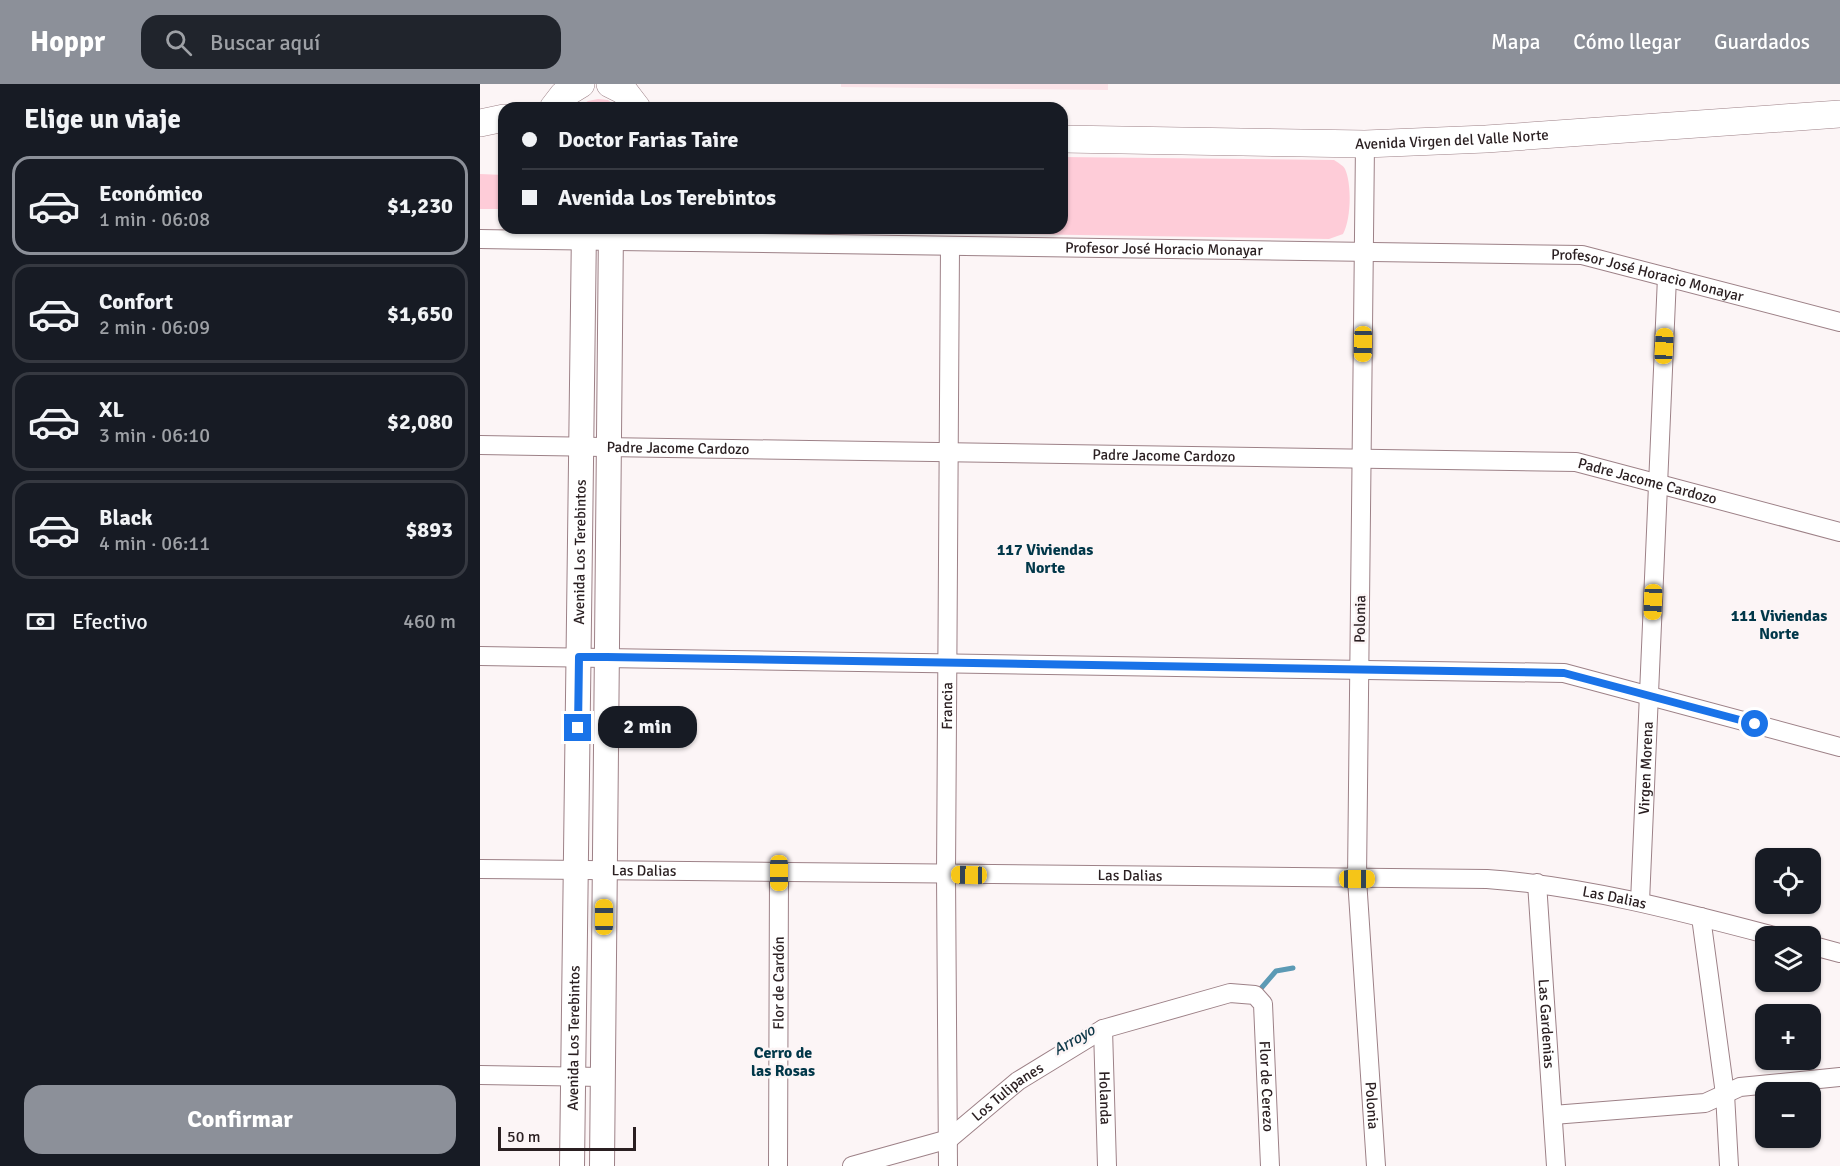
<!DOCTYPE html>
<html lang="es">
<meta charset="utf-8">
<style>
:root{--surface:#171b24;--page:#20242c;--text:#f1f3f6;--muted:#9ea1a6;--line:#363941;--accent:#8c9099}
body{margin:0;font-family:Signika,sans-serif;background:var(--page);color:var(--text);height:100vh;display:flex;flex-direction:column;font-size:22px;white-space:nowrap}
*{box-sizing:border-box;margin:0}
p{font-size:20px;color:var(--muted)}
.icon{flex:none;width:33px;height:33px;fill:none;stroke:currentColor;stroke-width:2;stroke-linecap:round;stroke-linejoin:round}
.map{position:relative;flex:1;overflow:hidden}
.sheet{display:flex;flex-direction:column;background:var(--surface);width:480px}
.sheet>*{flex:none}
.top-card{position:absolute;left:18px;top:18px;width:570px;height:132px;border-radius:18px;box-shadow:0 2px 4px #0004;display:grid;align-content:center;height:132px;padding:0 24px;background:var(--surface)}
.controls{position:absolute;left:1275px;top:764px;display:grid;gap:12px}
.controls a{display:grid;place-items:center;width:66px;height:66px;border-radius:12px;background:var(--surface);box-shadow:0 2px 4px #0004;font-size:30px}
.scale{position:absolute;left:18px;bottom:15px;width:138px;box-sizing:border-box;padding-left:6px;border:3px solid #2a1f21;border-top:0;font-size:16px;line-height:21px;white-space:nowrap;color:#2a1f21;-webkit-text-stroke:4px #fcf5f6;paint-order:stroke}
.end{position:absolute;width:27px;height:27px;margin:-14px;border:8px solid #1a73e8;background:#fff;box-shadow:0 0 0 3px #fff}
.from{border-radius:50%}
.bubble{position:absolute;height:42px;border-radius:18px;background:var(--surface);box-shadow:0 2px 4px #0004;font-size:20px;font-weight:700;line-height:42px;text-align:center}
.car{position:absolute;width:18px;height:36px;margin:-18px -9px;border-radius:8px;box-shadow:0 0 4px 2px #0007;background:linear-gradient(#f5c518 24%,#345 0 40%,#f5c518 0 76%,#345 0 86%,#f5c518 0)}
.top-card b{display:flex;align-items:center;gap:21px;height:57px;font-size:22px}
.top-card b+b{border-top:2px solid var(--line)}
.top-card i{width:15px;height:15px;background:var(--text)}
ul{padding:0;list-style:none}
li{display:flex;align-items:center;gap:18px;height:99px;margin:0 12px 9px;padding:0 12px;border:3px solid var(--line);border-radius:18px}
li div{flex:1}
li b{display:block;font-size:22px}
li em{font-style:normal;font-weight:700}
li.on{border-color:var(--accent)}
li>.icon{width:54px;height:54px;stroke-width:1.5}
h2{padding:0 24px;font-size:27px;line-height:72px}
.pay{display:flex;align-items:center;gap:15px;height:66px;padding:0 24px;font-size:22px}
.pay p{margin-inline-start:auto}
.button{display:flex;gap:12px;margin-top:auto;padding:12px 24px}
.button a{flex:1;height:69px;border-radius:18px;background:var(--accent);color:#fff;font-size:24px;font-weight:700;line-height:69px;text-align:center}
header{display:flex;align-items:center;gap:36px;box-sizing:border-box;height:84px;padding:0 30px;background:var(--accent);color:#fff}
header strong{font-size:28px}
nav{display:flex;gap:33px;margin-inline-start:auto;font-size:21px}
.search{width:420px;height:54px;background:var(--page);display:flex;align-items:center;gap:15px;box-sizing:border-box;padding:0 21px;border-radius:18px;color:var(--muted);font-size:22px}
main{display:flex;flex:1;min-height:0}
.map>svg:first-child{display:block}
.built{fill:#fbe3e8}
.green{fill:#feccd8}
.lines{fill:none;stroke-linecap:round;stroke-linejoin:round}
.stream{stroke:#5c9ab5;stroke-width:5}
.minor-casing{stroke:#9d8187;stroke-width:20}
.secondary-casing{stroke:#9d8187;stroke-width:26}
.primary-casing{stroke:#9d8187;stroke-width:28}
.minor{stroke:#fff;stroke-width:18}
.secondary{stroke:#fff;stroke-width:24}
.primary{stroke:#fff;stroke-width:27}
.route{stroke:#1a73e8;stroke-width:8}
.labels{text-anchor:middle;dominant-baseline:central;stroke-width:5;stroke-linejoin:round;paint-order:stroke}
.street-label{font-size:15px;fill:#2a1f21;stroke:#fcf5f6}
.neighbourhood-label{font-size:16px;font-weight:bold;fill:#013749;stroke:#fcf5f6}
.water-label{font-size:16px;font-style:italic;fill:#0c3747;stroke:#fcf5f6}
</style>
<header>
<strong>Hoppr</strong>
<div class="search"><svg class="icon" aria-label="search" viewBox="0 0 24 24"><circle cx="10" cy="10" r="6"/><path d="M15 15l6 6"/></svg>Buscar aquí</div>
<nav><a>Mapa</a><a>Cómo llegar</a><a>Guardados</a></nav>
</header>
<main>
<section class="sheet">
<h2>Elige un viaje</h2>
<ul>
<li class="on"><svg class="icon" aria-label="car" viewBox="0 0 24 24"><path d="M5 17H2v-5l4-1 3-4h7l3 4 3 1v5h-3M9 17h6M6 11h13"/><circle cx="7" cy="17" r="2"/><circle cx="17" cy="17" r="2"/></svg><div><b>Económico</b><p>1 min · 06:08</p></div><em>$1,230</em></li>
<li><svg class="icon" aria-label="car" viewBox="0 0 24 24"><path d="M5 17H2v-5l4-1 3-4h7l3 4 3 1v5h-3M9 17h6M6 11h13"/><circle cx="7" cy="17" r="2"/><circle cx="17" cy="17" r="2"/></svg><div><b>Confort</b><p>2 min · 06:09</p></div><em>$1,650</em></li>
<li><svg class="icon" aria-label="car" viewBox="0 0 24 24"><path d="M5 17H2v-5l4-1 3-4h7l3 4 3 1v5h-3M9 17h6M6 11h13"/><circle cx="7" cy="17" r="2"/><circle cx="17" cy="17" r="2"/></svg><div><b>XL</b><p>3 min · 06:10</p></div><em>$2,080</em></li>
<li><svg class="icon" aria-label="car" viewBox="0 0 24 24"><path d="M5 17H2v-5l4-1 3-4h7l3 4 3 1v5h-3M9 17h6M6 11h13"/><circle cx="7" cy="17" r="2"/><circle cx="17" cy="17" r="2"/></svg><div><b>Black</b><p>4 min · 06:11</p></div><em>$893</em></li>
</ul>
<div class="pay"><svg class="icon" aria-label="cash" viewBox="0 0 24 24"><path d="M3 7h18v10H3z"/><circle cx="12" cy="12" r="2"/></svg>Efectivo<p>460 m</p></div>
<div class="button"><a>Confirmar</a></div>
</section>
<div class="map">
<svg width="1360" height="1082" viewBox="0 0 1360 1082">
<rect width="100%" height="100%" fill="#fcf5f6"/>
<!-- built -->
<polygon class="built" points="361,0 628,0 628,6 361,3"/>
<!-- green -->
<g class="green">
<polygon points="118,15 128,16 139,24 97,24 108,17"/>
<path d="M 582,73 L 854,76 C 858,79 863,81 865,85 C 872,100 871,136 863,150 L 849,155 L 153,144 L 582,144 Z"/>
<polygon points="0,90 24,91 24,125 0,125"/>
</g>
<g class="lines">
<!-- stream -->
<polyline class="stream" points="777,909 796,887 813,884"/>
<!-- minor casing -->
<g class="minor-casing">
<g id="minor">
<path id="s1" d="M 885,60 L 877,795 L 896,1082"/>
<path id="s2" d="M 0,155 L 1102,171 L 1360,238"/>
<path id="s3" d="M 0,361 L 1096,378 L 1360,448"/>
<polyline points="0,572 1084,589 1360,663"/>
<path id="s4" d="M 0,785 L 1007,795 C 1105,802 1199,827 1294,852"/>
<path id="s5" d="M 1057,799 L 1076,1082"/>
<path id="s6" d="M 1160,818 L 1187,193"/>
<polyline points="1221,833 1245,1010 1249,1082"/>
<polyline points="1330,861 1360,869"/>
<path id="s7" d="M 623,945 L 627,1082"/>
<polyline points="0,991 123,993"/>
<polyline points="1073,1031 1225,1019 1260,1003 1360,993"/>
<path id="s8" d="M 298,1082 L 299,789"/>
<path id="s9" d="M 372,1082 L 469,1055 L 538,997 L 623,945 L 750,909 L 775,911 L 783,920 L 790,1082"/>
<path id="s10" d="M 468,1082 L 466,790 L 470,162"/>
</g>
</g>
<!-- secondary casing -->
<g class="secondary-casing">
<g id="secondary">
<path id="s11" d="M 92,1082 L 104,144"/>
<polyline points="122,1082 131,144"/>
</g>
</g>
<!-- primary casing -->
<g class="primary-casing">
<g id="primary">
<polyline points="130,0 144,7 157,24"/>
<polyline points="73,24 83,11 101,0"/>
<polyline points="0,39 24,34"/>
<path id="s12" d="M 582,55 L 885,60 L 1006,55 L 1360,30"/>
</g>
</g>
<!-- minor -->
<use href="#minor" class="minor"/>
<!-- secondary -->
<use href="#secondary" class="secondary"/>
<!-- primary -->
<use href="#primary" class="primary"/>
</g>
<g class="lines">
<!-- route -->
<polyline class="route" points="98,644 99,573 127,573 1084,589 1275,640"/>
</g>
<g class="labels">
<!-- street labels -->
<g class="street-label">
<text stroke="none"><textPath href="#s12" startOffset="390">Avenida Virgen del Valle Norte</textPath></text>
<text stroke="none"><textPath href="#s2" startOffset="684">Profesor José Horacio Monayar</textPath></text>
<text stroke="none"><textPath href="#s2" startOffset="1170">Profesor José Horacio Monayar</textPath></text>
<text stroke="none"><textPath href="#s3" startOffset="198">Padre Jacome Cardozo</textPath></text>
<text stroke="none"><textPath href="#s3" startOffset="684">Padre Jacome Cardozo</textPath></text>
<text stroke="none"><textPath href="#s3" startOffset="1170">Padre Jacome Cardozo</textPath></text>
<text stroke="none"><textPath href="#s11" startOffset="614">Avenida Los Terebintos</textPath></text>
<text transform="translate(880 535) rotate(-89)">Polonia</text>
<text stroke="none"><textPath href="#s10" startOffset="460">Francia</textPath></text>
<text stroke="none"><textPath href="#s6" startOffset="134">Virgen Morena</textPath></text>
<text stroke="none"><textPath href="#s4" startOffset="164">Las Dalias</textPath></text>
<text stroke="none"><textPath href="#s4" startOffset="650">Las Dalias</textPath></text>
<text stroke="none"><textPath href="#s4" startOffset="1136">Las Dalias</textPath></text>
<text stroke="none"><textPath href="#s8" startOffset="183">Flor de Cardón</textPath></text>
<text stroke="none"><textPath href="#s5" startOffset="141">Las Gardenias</textPath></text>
<text stroke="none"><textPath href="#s11" startOffset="128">Avenida Los Terebintos</textPath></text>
<text stroke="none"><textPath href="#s9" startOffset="542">Flor de Cerezo</textPath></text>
<text stroke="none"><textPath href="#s9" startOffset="176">Los Tulipanes</textPath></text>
<text stroke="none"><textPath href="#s7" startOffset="69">Holanda</textPath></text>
<text stroke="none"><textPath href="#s1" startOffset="962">Polonia</textPath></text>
</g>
<!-- neighbourhood labels -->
<g class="neighbourhood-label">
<text x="565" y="466">117 Viviendas<tspan x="565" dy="18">Norte</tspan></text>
<text x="1299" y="532">111 Viviendas<tspan x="1299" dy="18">Norte</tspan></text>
<text x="303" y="969">Cerro de<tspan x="303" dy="18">las Rosas</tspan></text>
</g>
<!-- water labels -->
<g class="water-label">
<text transform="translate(594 956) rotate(-30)">Arroyo</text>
</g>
</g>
</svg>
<div class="controls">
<a><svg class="icon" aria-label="locate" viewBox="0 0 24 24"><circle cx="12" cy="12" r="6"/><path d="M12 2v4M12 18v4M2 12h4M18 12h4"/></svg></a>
<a><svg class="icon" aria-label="layers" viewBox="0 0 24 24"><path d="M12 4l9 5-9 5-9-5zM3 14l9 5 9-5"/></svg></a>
<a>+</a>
<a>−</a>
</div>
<div class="scale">50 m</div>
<i class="end from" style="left:1275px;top:640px"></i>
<i class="end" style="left:98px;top:644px"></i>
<div class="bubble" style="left:118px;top:622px;width:99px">2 min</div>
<i class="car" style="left:883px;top:260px;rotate:181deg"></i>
<i class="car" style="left:1184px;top:262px;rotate:3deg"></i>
<i class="car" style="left:1173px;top:518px;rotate:182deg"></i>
<i class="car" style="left:299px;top:789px;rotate:180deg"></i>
<i class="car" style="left:489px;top:791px;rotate:271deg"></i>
<i class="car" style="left:877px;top:795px;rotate:90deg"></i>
<i class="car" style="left:124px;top:833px;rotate:0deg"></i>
<div class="top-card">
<b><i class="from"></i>Doctor Farias Taire</b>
<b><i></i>Avenida Los Terebintos</b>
</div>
</div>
</main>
